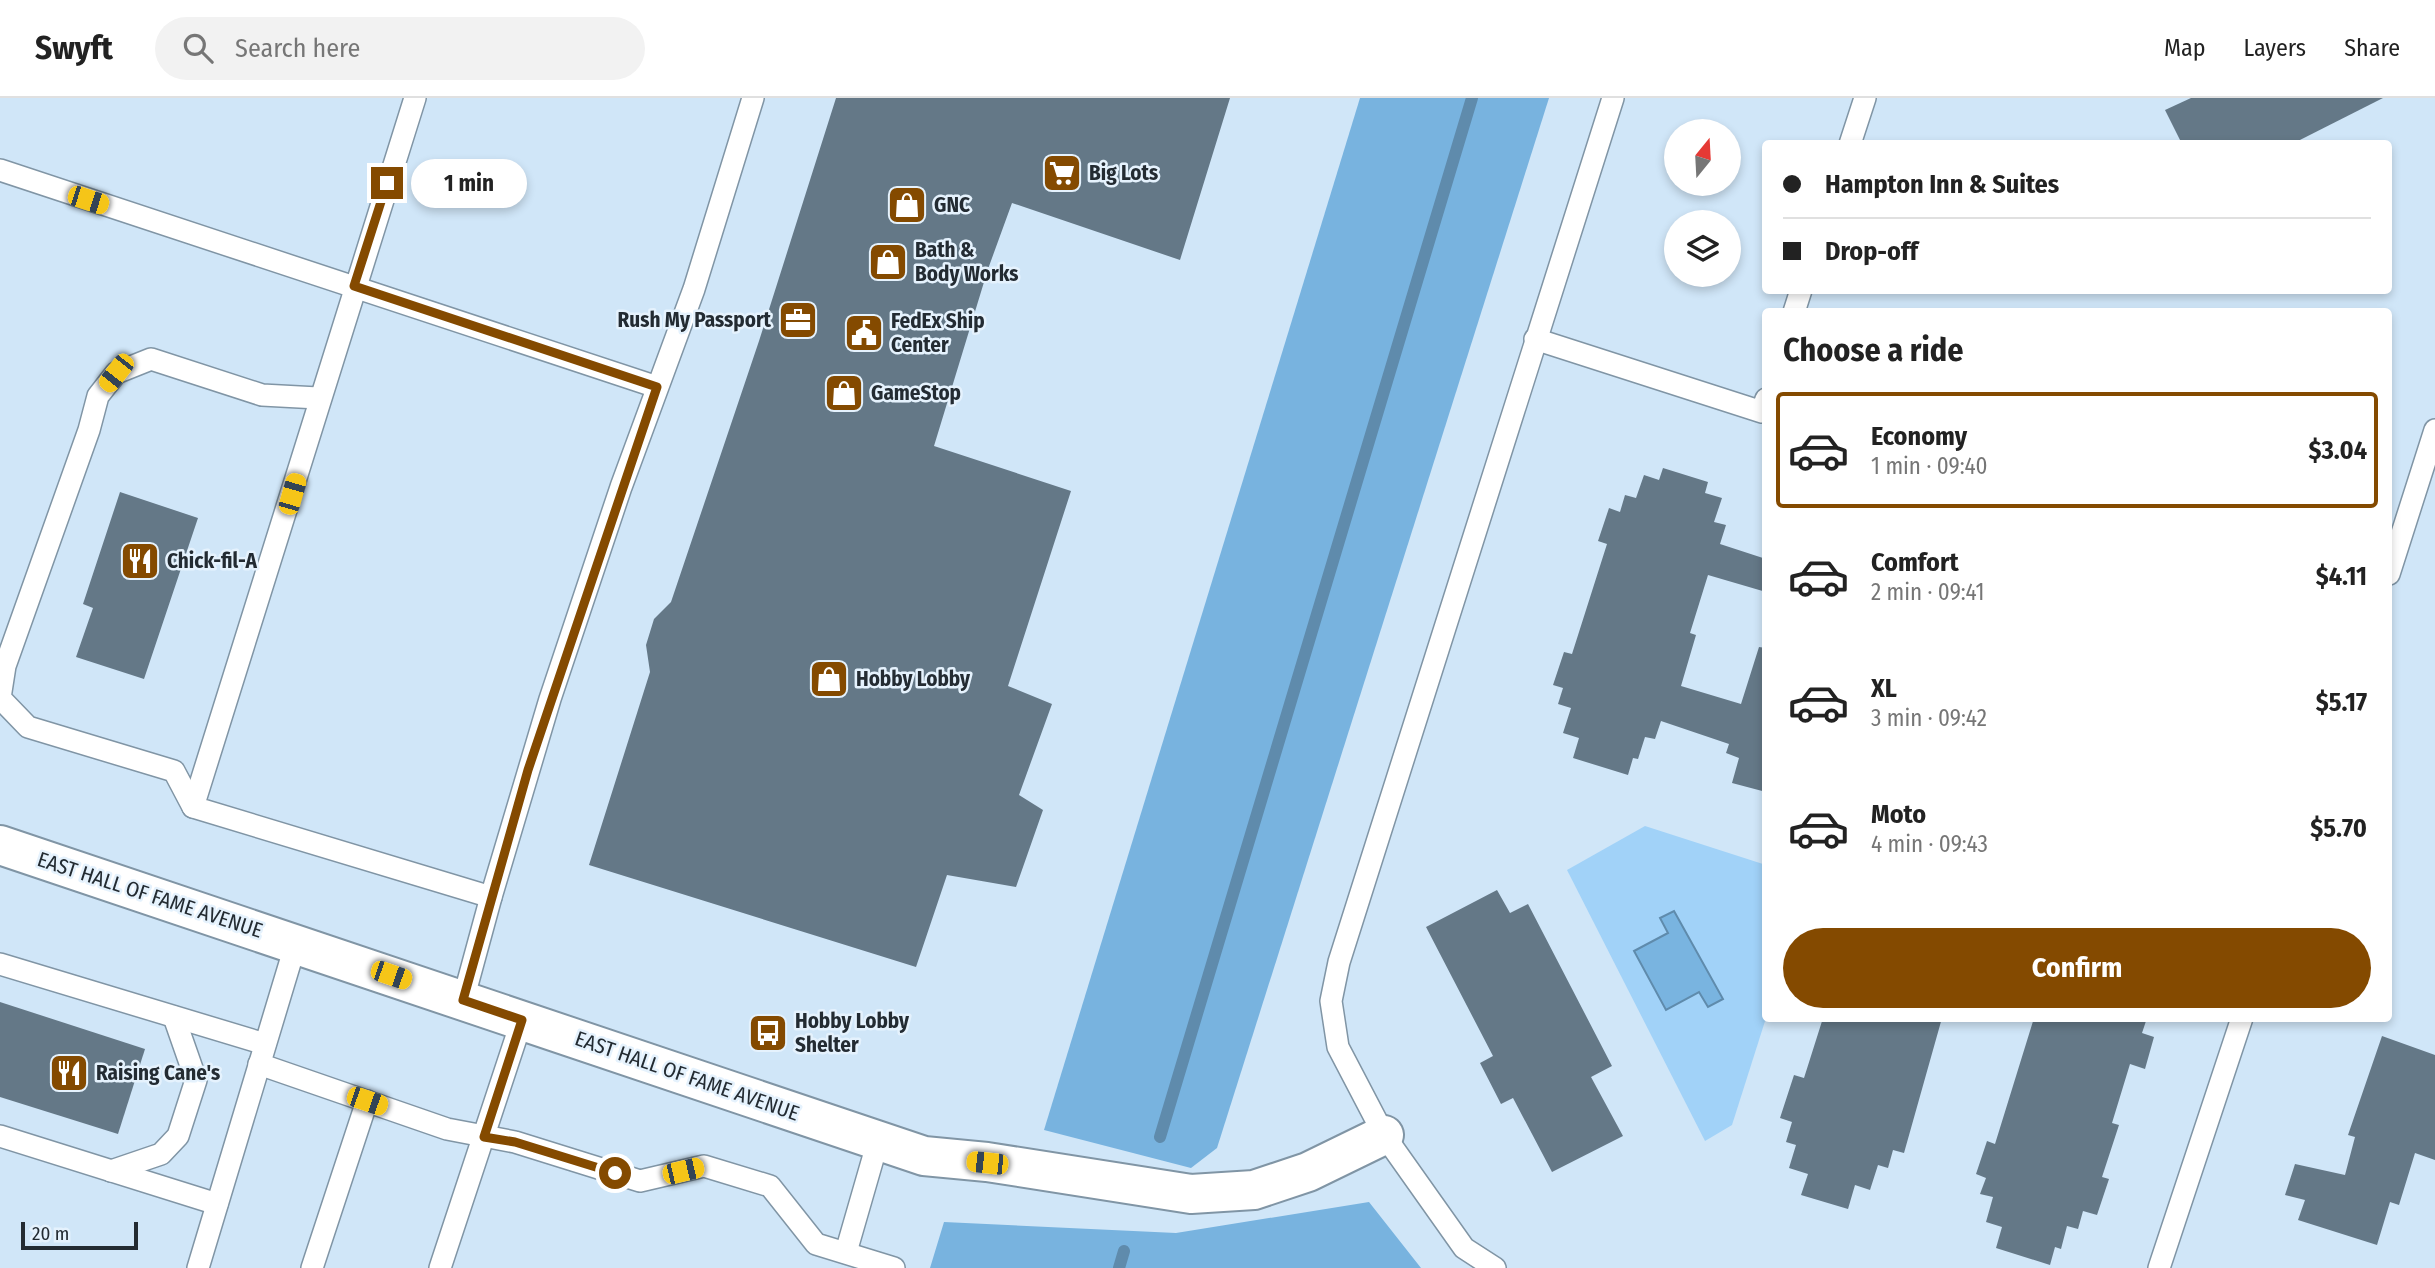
<!DOCTYPE html>
<meta charset="utf-8">
<style>
:root{--surface:#fff;--page:#f2f2f2;--text:#222;--muted:#767676;--line:#e0e0e0;--accent:#844a00}
body{margin:0;font-family:"Fira Sans Condensed",sans-serif;background:var(--page);color:var(--text);height:100vh;display:flex;flex-direction:column;font-size:26px;white-space:nowrap}
*{box-sizing:border-box;margin:0}
p{font-size:23px;color:var(--muted)}
.icon{flex:none;width:38px;height:38px;fill:none;stroke:currentColor;stroke-width:2;stroke-linecap:round;stroke-linejoin:round}
.map{position:relative;flex:1;overflow:hidden}
.details{position:absolute;left:1762px;top:210px;width:630px;height:714px;display:flex;flex-direction:column;background:var(--surface);border-radius:7px;box-shadow:0 4px 10px #0003}
.details>*{flex:none}
.guide{position:absolute;left:1762px;top:42px;width:630px;height:154px;border-radius:7px;box-shadow:0 4px 10px #0003;display:grid;align-content:center;height:154px;padding:0 21px;background:var(--surface)}
.needle{width:46px;rotate:18deg}
.tools{position:absolute;left:1664px;top:21px;display:grid;gap:14px}
.tools a{display:grid;place-items:center;width:77px;height:77px;border-radius:50%;background:var(--surface);box-shadow:0 4px 10px #0003;font-size:35px}
.scale{position:absolute;left:21px;bottom:18px;width:117px;box-sizing:border-box;padding-left:7px;border:4px solid #232b32;border-top:0;font-size:19px;line-height:24px;white-space:nowrap;color:#232b32;-webkit-text-stroke:5px #e5f2fd;paint-order:stroke}
.end{position:absolute;width:32px;height:32px;margin:-16px;border:9px solid #844a00;background:#fff;box-shadow:0 0 0 4px #fff}
.from{border-radius:50%}
.bubble{position:absolute;height:49px;border-radius:24px;background:var(--surface);box-shadow:0 4px 10px #0003;font-size:23px;font-weight:700;line-height:49px;text-align:center}
.car{position:absolute;width:21px;height:42px;margin:-21px -10px;border-radius:9px;box-shadow:0 0 5px 2px #0007;background:linear-gradient(#f5c518 24%,#345 0 40%,#f5c518 0 76%,#345 0 86%,#f5c518 0)}
.guide b{display:flex;align-items:center;gap:24px;height:66px;font-size:26px}
.guide b+b{border-top:2px solid var(--line)}
.guide i{width:18px;height:18px;background:var(--text)}
ul{padding:0;list-style:none}
li{display:flex;align-items:center;gap:21px;height:116px;margin:0 14px 10px;padding:0 7px;border:4px solid transparent;border-radius:7px}
li div{flex:1}
li b{display:block;font-size:26px}
li em{font-style:normal;font-weight:700}
li.selected{border-color:var(--accent)}
li>.icon{width:63px;height:63px;stroke-width:1.5}
h2{padding:0 21px;font-size:32px;line-height:84px}
.button{display:flex;gap:14px;margin-top:auto;padding:14px 21px}
.button a{flex:1;height:80px;border-radius:42px;background:var(--accent);color:#fff;font-size:28px;font-weight:700;line-height:80px;text-align:center}
header{display:flex;align-items:center;gap:42px;box-sizing:border-box;height:98px;padding:0 35px;background:var(--surface);border-bottom:2px solid var(--line)}
header strong{font-size:33px}
nav{display:flex;gap:38px;margin-inline-start:auto;font-size:24px}
.search{width:490px;height:63px;background:var(--page);display:flex;align-items:center;gap:18px;box-sizing:border-box;padding:0 24px;border-radius:38px;color:var(--muted);font-size:26px}
.map>svg:first-child{display:block}
.green{fill:#a1d2f8}
.forest{fill:#78b3df}
.water{fill:#79b4e0;stroke:#5f8bac;stroke-width:2}
.lines{fill:none;stroke-linecap:round;stroke-linejoin:round}
.stream{stroke:#5f8bac;stroke-width:12}
.building{fill:#647887}
.service-casing{stroke:#8095a5;stroke-width:24}
.minor-casing{stroke:#8095a5;stroke-width:42}
.service{stroke:#fff;stroke-width:21}
.minor{stroke:#fff;stroke-width:38}
.route{stroke:#844a00;stroke-width:9}
.labels{text-anchor:middle;dominant-baseline:central;stroke-width:5;stroke-linejoin:round;paint-order:stroke}
.poi-label{font-size:21px;font-weight:bold;fill:#232b32;stroke:#e5f2fd;text-anchor:start}
.street-label{font-size:21px;fill:#232b32;stroke:#e5f2fd}
</style>
<header>
<strong>Swyft</strong>
<div class="search"><svg class="icon" aria-label="search" viewBox="0 0 24 24"><circle cx="10" cy="10" r="6"/><path d="M15 15l6 6"/></svg>Search here</div>
<nav><a>Map</a><a>Layers</a><a>Share</a></nav>
</header>
<div class="map">
<svg width="2435" height="1170" viewBox="0 0 2435 1170">
<rect width="100%" height="100%" fill="#d0e6f8"/>
<!-- green -->
<polygon class="green" points="1645,728 1766,767 1766,920 1732,1027 1705,1043 1567,772"/>
<!-- forest -->
<g class="forest">
<polygon points="1360,0 1549,0 1217,1050 1191,1070 1044,1032"/>
<polygon points="1369,1104 1421,1170 930,1170 944,1124 1176,1135"/>
</g>
<!-- water -->
<polygon class="water" points="1674,813 1723,901 1708,909 1699,894 1666,912 1634,853 1668,835 1660,820"/>
<g class="lines">
<!-- stream -->
<g class="stream">
<polyline points="1160,1039 1472,0"/>
<polyline points="1119,1170 1124,1153"/>
</g>
</g>
<!-- building -->
<g class="building">
<polygon points="836,0 1230,0 1180,162 1012,105 988,171 934,348 1071,393 1008,588 1052,606 1019,697 1043,712 1016,789 947,777 916,869 589,767 650,574 646,547 654,521 671,504 759,243"/>
<polygon points="2191,0 2383,0 2292,46 2182,46 2165,12"/>
<polygon points="1663,370 1708,384 1705,395 1722,400 1714,424 1726,427 1720,446 1766,461 1766,494 1708,477 1690,535 1696,537 1681,588 1741,606 1759,549 1766,550 1766,694 1732,685 1739,660 1726,655 1729,646 1661,623 1655,641 1645,639 1638,661 1633,660 1628,677 1573,660 1579,640 1563,635 1571,610 1558,606 1563,590 1553,587 1564,554 1572,556 1607,446 1598,443 1609,410 1620,414 1625,397 1636,400 1644,377 1659,382"/>
<polygon points="120,394 198,420 144,581 76,559 93,510 83,506"/>
<polygon points="1497,792 1510,815 1528,806 1612,968 1591,979 1623,1038 1552,1074 1513,1000 1501,1006 1480,965 1493,958 1426,829"/>
<polygon points="0,904 145,951 118,1036 0,999"/>
<polygon points="1823,920 1942,920 1904,1055 1893,1052 1888,1070 1878,1067 1870,1092 1855,1087 1848,1111 1801,1097 1808,1076 1789,1070 1796,1047 1786,1044 1792,1024 1780,1020 1794,977 1804,980"/>
<polygon points="2034,920 2147,920 2142,935 2154,939 2145,971 2130,966 2112,1025 2119,1027 2102,1079 2109,1081 2097,1117 2083,1113 2078,1131 2067,1128 2061,1151 2055,1149 2050,1167 1996,1150 2002,1129 1986,1124 1993,1099 1980,1096 1986,1080 1976,1076 1987,1043 1995,1046"/>
<polygon points="2382,938 2435,957 2435,1062 2415,1055 2399,1107 2390,1104 2377,1147 2298,1122 2305,1102 2285,1097 2295,1066 2345,1077 2355,1039 2348,1037"/>
</g>
<g class="lines">
<!-- service casing -->
<g class="service-casing">
<g id="service">
<polyline points="415,0 193,709 491,799 550,601 621,389 694,191 753,0"/>
<polyline points="1850,46 1865,0"/>
<polyline points="0,72 657,289"/>
<polyline points="1794,214 1801,192"/>
<polyline points="1535,241 1762,314 1766,301"/>
<polyline points="2389,476 2435,332"/>
<polyline points="193,709 174,673 28,629 0,600 5,568 89,332 98,298 116,275 151,261 262,297 318,300"/>
<polyline points="0,866 265,946"/>
<polyline points="463,902 491,799"/>
<polyline points="259,966 447,1031 515,1044 640,1083 704,1068 770,1088 816,1146 894,1170"/>
<polyline points="0,1038 217,1106"/>
<polyline points="111,1073 161,1056 178,1038 196,982 174,919"/>
<polyline points="846,1154 878,1043"/>
<polyline points="198,1170 296,845"/>
<polyline points="312,1170 367,1003"/>
<polyline points="440,1170 522,922"/>
<polyline points="1495,1170 1464,1150 1384,1037 1338,949 1331,903 1339,864 1613,0"/>
<polyline points="2159,1170 2242,920"/>
</g>
</g>
<!-- minor casing -->
<g class="minor-casing">
<polyline id="minor" points="0,747 924,1058 987,1064 1191,1096 1254,1092 1308,1074 1384,1037"/>
</g>
<!-- service -->
<use href="#service" class="service"/>
<!-- minor -->
<use href="#minor" class="minor"/>
</g>
<g class="lines">
<!-- route -->
<polyline class="route" points="387,85 354,188 657,289 528,672 463,902 522,922 484,1039 515,1044 615,1075"/>
</g>
<!-- icons -->
<defs>
<g id="supermarket-square" transform="scale(2.0125)"><rect x="-9" y="-9" width="18" height="18" rx="4" fill="#844a00" stroke="#e5f2fd"/><path d="M-6-5.5h2.5l.6 2H6L4.5 2H-2.5L-4.4-4H-6ZM-1.5 3.2a1.3 1.3 0 1 0 .1 0ZM3 3.2a1.3 1.3 0 1 0 .1 0Z" fill="#fff"/></g>
<g id="shop-square" transform="scale(2.0125)"><rect x="-9" y="-9" width="18" height="18" rx="4" fill="#844a00" stroke="#e5f2fd"/><path d="M-5-2.5h2.3a2.7 3.5 0 0 1 5.4 0H5L5.5 6h-11ZM-1.5-2.5h3a1.5 2.3 0 0 0-3 0Z" fill="#fff"/></g>
<g id="office-square" transform="scale(2.0125)"><rect x="-9" y="-9" width="18" height="18" rx="4" fill="#844a00" stroke="#e5f2fd"/><path d="M-6-3h4V-5.5h4V-3h4V5H-6ZM-1-4.5V-3h2v-1.5ZM-6 0V1H6V0Z" fill="#fff"/></g>
<g id="civic-square" transform="scale(2.0125)"><rect x="-9" y="-9" width="18" height="18" rx="4" fill="#844a00" stroke="#e5f2fd"/><path d="M-.6-6.5H3V-4.5H.6V-3L4-1V1h2V6H-6V1h2V-1L-.6-3ZM-1.2 2.5V6h2.4V2.5Z" fill="#fff"/></g>
<g id="restaurant-square" transform="scale(2.0125)"><rect x="-9" y="-9" width="18" height="18" rx="4" fill="#844a00" stroke="#e5f2fd"/><path d="M-5-6h1v4h1v-4h1v4h1v-4h1v5L-1.5 .5V6h-2V.5L-5-1ZM5-6V6H3V1.5H1.5Q1.5-4 5-6Z" fill="#fff"/></g>
<g id="bus-square" transform="scale(2.0125)"><rect x="-9" y="-9" width="18" height="18" rx="4" fill="#844a00" stroke="#e5f2fd"/><path d="M-5-6H5V4H4V6H2V4H-2V6H-4V4H-5ZM-3.5-4V0h7V-4ZM-3.5 1.2v1.5H-2V1.2ZM2 1.2v1.5H3.5V1.2Z" fill="#fff"/></g>
</defs>
<g fill-rule="evenodd">
<use href="#supermarket-square" x="1062" y="75"/>
<use href="#shop-square" x="907" y="107"/>
<use href="#shop-square" x="888" y="164"/>
<use href="#office-square" x="798" y="222"/>
<use href="#civic-square" x="864" y="235"/>
<use href="#shop-square" x="844" y="295"/>
<use href="#restaurant-square" x="140" y="463"/>
<use href="#shop-square" x="829" y="581"/>
<use href="#bus-square" x="768" y="935"/>
<use href="#restaurant-square" x="69" y="975"/>
</g>
<g class="labels">
<!-- poi labels -->
<g class="poi-label">
<text x="1089" y="75">Big Lots</text>
<text x="934" y="107">GNC</text>
<text x="915" y="152">Bath &amp;<tspan x="915" dy="24">Body Works</tspan></text>
<text x="771" y="222" text-anchor="end">Rush My Passport</text>
<text x="891" y="223">FedEx Ship<tspan x="891" dy="24">Center</tspan></text>
<text x="871" y="295">GameStop</text>
<text x="167" y="463">Chick-fil-A</text>
<text x="856" y="581">Hobby Lobby</text>
<text x="795" y="923">Hobby Lobby<tspan x="795" dy="24">Shelter</tspan></text>
<text x="96" y="975">Raising Cane's</text>
</g>
<!-- street labels -->
<g class="street-label">
<text transform="translate(150 797) rotate(18)">EAST HALL OF FAME AVENUE</text>
<text transform="translate(687 978) rotate(19)">EAST HALL OF FAME AVENUE</text>
</g>
</g>
</svg>
<div class="tools">
<a><svg class="needle" viewBox="-14 -14 28 28"><path d="M0-13l5 13h-10z" fill="#e53935"/><path d="M0 13l5-13h-10z" fill="#767676"/></svg></a>
<a><svg class="icon" aria-label="layers" viewBox="0 0 24 24"><path d="M12 4l9 5-9 5-9-5zM3 14l9 5 9-5"/></svg></a>
</div>
<div class="scale">20 m</div>
<i class="end from" style="left:615px;top:1075px"></i>
<i class="end" style="left:387px;top:85px"></i>
<div class="bubble" style="left:411px;top:61px;width:116px">1 min</div>
<i class="car" style="left:88px;top:102px;rotate:108deg"></i>
<i class="car" style="left:116px;top:275px;rotate:218deg"></i>
<i class="car" style="left:292px;top:396px;rotate:16deg"></i>
<i class="car" style="left:391px;top:877px;rotate:109deg"></i>
<i class="car" style="left:367px;top:1003px;rotate:109deg"></i>
<i class="car" style="left:987px;top:1065px;rotate:276deg"></i>
<i class="car" style="left:683px;top:1073px;rotate:77deg"></i>
<div class="guide">
<b><i class="from"></i>Hampton Inn &amp; Suites</b>
<b><i></i>Drop-off</b>
</div>
<section class="details">
<h2>Choose a ride</h2>
<ul>
<li class="selected"><svg class="icon" aria-label="car" viewBox="0 0 24 24"><path d="M5 17H2v-5l4-1 3-4h7l3 4 3 1v5h-3M9 17h6M6 11h13"/><circle cx="7" cy="17" r="2"/><circle cx="17" cy="17" r="2"/></svg><div><b>Economy</b><p>1 min · 09:40</p></div><em>$3.04</em></li>
<li><svg class="icon" aria-label="car" viewBox="0 0 24 24"><path d="M5 17H2v-5l4-1 3-4h7l3 4 3 1v5h-3M9 17h6M6 11h13"/><circle cx="7" cy="17" r="2"/><circle cx="17" cy="17" r="2"/></svg><div><b>Comfort</b><p>2 min · 09:41</p></div><em>$4.11</em></li>
<li><svg class="icon" aria-label="car" viewBox="0 0 24 24"><path d="M5 17H2v-5l4-1 3-4h7l3 4 3 1v5h-3M9 17h6M6 11h13"/><circle cx="7" cy="17" r="2"/><circle cx="17" cy="17" r="2"/></svg><div><b>XL</b><p>3 min · 09:42</p></div><em>$5.17</em></li>
<li><svg class="icon" aria-label="car" viewBox="0 0 24 24"><path d="M5 17H2v-5l4-1 3-4h7l3 4 3 1v5h-3M9 17h6M6 11h13"/><circle cx="7" cy="17" r="2"/><circle cx="17" cy="17" r="2"/></svg><div><b>Moto</b><p>4 min · 09:43</p></div><em>$5.70</em></li>
</ul>
<div class="button"><a>Confirm</a></div>
</section>
</div>
